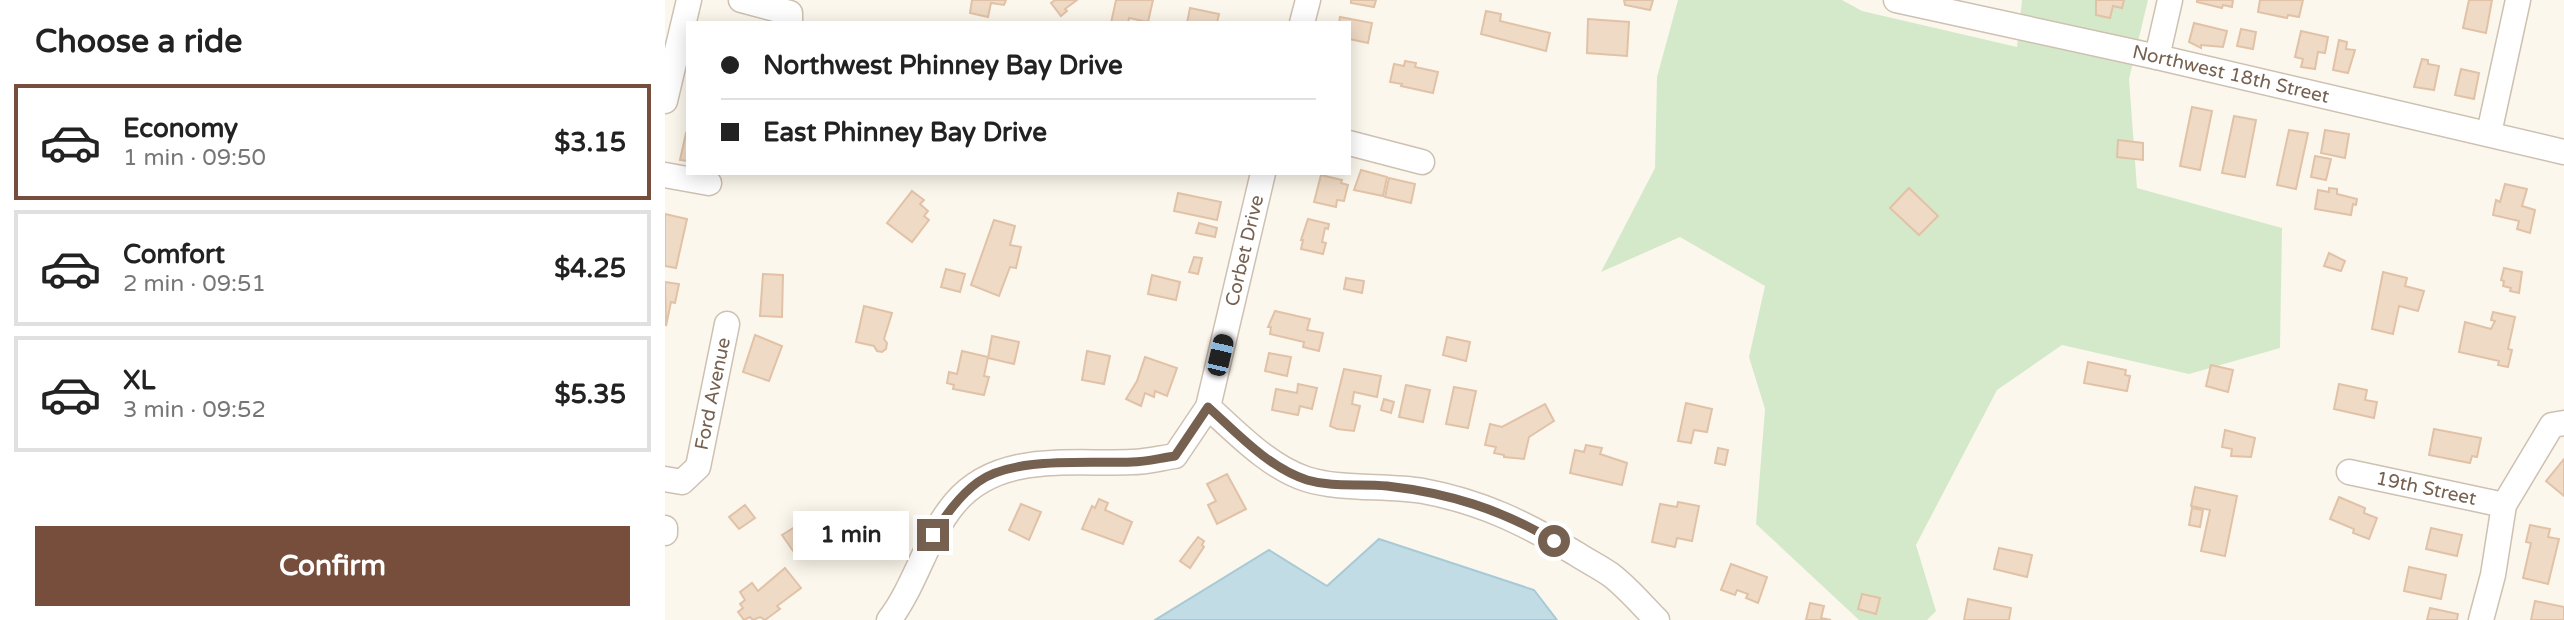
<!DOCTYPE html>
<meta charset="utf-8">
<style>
:root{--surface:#fff;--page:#f2f2f2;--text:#222;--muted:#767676;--line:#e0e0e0;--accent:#764e3b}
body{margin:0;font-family:"Varela Round",sans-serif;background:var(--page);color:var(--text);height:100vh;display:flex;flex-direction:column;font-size:26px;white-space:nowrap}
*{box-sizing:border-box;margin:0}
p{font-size:23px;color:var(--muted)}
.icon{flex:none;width:38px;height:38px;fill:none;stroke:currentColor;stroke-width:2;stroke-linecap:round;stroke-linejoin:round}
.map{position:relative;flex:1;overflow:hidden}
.side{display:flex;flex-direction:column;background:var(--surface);width:665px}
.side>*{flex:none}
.top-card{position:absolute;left:21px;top:21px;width:665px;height:154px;border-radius:0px;box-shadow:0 4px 18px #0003;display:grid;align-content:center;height:154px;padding:0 35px;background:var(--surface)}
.end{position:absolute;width:32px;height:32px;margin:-16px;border:9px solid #766150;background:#fff;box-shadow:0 0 0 4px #fff}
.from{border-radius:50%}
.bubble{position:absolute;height:49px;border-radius:0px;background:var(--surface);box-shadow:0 4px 18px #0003;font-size:23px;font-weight:700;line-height:49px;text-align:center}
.car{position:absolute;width:21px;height:42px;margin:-21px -10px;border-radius:9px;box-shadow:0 0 5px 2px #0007;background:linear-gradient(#222 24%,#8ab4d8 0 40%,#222 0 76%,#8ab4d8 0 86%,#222 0)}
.top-card b{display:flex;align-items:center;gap:24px;height:66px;font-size:26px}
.top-card b+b{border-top:2px solid var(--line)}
.top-card i{width:18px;height:18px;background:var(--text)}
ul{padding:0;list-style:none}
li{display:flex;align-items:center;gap:21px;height:116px;margin:0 14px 10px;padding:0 21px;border:4px solid var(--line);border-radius:0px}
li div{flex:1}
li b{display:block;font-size:26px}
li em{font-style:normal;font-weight:700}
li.active{border-color:var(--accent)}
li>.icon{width:63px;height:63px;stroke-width:1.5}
h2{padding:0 35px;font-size:32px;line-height:84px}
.action{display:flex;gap:14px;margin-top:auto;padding:14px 35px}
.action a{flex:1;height:80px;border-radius:0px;background:var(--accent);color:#fff;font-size:28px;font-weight:700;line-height:80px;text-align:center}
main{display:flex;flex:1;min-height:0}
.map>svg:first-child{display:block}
.green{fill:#d4e9ca}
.water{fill:#c1dce5;stroke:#a8cad6;stroke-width:2}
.building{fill:#efdac5;stroke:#e1c2a7;stroke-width:2}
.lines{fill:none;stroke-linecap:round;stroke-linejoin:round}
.minor-casing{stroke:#cec0b2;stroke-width:27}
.minor{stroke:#fff;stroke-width:24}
.route{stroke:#766150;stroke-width:9}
.labels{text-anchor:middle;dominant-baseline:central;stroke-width:7;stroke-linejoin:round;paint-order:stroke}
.street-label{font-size:19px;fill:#766150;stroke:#fefbf2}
</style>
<main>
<section class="side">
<h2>Choose a ride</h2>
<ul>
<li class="active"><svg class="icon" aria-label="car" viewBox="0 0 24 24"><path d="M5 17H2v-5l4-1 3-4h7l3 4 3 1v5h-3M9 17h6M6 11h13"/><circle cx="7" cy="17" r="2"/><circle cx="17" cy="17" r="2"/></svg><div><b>Economy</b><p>1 min · 09:50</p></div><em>$3.15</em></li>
<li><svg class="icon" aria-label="car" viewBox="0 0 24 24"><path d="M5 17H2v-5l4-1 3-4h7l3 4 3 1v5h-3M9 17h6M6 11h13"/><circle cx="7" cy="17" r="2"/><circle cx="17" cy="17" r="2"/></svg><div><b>Comfort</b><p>2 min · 09:51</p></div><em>$4.25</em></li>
<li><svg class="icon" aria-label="car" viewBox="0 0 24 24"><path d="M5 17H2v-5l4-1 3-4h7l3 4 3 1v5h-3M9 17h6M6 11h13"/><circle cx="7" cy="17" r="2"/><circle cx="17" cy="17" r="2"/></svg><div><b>XL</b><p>3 min · 09:52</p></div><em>$5.35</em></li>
</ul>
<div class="action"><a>Confirm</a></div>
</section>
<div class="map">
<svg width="1899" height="620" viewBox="0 0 1899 620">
<rect width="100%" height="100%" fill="#fcf7ec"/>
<!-- green -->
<polygon class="green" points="1013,0 1177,0 1197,11 1352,47 1357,0 1483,0 1464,79 1472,188 1617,228 1615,348 1524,374 1397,345 1332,390 1251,545 1271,611 1262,620 1194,620 1091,524 1100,409 1084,357 1100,286 1015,237 936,272 990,168 992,77"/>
<!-- water -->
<polygon class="water" points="714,539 869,590 892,620 490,620 604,550 662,586"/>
<!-- building -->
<g class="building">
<polygon points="307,0 341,0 339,5 326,3 323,17 305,13"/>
<polygon points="390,0 412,0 400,9 402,11 396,16 386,3"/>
<polygon points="451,0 488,0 483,22 464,18 463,23 446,23"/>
<polygon points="686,0 711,0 709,7 686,3"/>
<polygon points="959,0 988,0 985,10 960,5"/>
<polygon points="1431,0 1459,0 1457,8 1448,6 1445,18 1431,15"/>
<polygon points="1532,0 1568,0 1567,7 1558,5 1557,8 1532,2"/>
<polygon points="1595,0 1638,0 1634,17 1623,15 1622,18 1593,12"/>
<polygon points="1804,0 1827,0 1821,33 1798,28"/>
<polygon points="525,8 554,14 552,23 522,23"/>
<polygon points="821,11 836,14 835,21 885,33 881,51 816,34"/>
<polygon points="675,17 707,23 703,43 684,39 684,23 674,23"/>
<polygon points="923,19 964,22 962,56 922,53"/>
<polygon points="1529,23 1562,31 1558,47 1536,45 1536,48 1524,42"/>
<polygon points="1576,29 1591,32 1588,49 1572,46"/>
<polygon points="1636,31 1663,37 1660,53 1653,52 1650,69 1636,67 1638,59 1630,57"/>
<polygon points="1674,40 1682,42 1681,49 1690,50 1683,73 1668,70"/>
<polygon points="1757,59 1763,60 1763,64 1774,66 1769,90 1749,87"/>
<polygon points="740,61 751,63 750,67 773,72 768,93 736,86 737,84 725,82 729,64 739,66"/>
<polygon points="1796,69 1814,73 1809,99 1790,95"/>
<polygon points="1527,107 1547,111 1535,170 1515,166"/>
<polygon points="1569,116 1591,120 1580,177 1557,173"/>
<polygon points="1624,130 1643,133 1631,189 1612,185"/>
<polygon points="1660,130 1684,134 1680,158 1656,153"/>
<polygon points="21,133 23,134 23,161 15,160"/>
<polygon points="1453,140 1478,143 1478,160 1452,157"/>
<polygon points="1650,156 1666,159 1661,180 1646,177"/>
<polygon points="696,170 722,177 718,196 689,190"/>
<polygon points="656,175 677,180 676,183 683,185 679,201 672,200 671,207 649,202"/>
<polygon points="724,178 750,184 746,203 720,197"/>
<polygon points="1840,184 1862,189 1857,206 1870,210 1865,233 1852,229 1854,221 1828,215 1831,200 1835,202"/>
<polygon points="1244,188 1273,216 1254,235 1225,208"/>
<polygon points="1664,188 1672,189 1672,194 1692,199 1691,205 1688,204 1686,215 1650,209 1653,190 1664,192"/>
<polygon points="247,191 259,200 255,204 263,211 259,216 264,220 247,242 222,223"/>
<polygon points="513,193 556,202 552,220 509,211"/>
<polygon points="0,214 22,219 11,268 0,266"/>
<polygon points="643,219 664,224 663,229 660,228 657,242 661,243 658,254 636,249 638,240 636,240"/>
<polygon points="329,220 350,226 345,245 356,247 351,268 345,267 334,296 306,285"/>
<polygon points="534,223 552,228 550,237 531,233"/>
<polygon points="1664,253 1680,261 1676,271 1659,266"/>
<polygon points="529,257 537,258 533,274 524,272"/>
<polygon points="1839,268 1857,272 1854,293 1845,291 1846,288 1838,286 1839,281 1836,280"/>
<polygon points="281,269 300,274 295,292 276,287"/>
<polygon points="1718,272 1742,278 1740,286 1759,291 1753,311 1734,306 1728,334 1707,329"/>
<polygon points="98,274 118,275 117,317 95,316"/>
<polygon points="487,275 515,282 511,300 483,294"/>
<polygon points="681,278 699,281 697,293 679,289"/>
<polygon points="0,282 14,284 10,303 6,302 1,326"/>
<polygon points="199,306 227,313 219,339 222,343 221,349 217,352 212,351 209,346 191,342"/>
<polygon points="610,311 645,319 642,330 658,333 654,351 638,347 639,342 605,334 606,327 603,327"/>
<polygon points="1828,312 1850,317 1843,349 1847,350 1843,367 1833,365 1834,361 1794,352 1800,322 1826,329 1830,321 1826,320"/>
<polygon points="90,335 117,346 104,381 78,372"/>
<polygon points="327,336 354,342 349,364 323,358"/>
<polygon points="782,337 805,342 801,361 778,355"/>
<polygon points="297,351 323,357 319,376 324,377 319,395 288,389 289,385 282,383 284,372 292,374"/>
<polygon points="422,351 445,356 439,384 417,380"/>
<polygon points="604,353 626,357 622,376 600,371"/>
<polygon points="480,357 512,368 502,396 490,391 489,397 480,393 476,406 461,399 472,381"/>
<polygon points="1423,362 1461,370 1460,375 1465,376 1462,391 1419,383"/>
<polygon points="1546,365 1568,370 1563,392 1541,386"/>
<polygon points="679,369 716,376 712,397 689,392 687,404 695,406 689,431 672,429 665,426"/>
<polygon points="633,384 652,388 647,409 635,406 633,415 607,410 611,389 632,393"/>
<polygon points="1674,384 1702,390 1700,400 1712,402 1709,418 1669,409"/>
<polygon points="741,385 765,390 758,422 734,417"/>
<polygon points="789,387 811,391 803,428 781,424"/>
<polygon points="719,399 729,402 726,413 716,410"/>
<polygon points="1021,403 1047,409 1042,432 1029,430 1026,443 1013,441"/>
<polygon points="880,404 889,421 864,437 859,459 839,457 839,455 829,453 831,447 820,445 825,424 837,427"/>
<polygon points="1769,429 1816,438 1812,457 1807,456 1805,463 1764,455"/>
<polygon points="1560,430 1590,438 1586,457 1566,456 1567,449 1557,447"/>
<polygon points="921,445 937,448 935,454 962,463 957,485 905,473 910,450 919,452"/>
<polygon points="1053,448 1063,450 1060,465 1050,463"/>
<polygon points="1899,459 1899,496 1881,481"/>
<polygon points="562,474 581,509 552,524 543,505 551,501 542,484"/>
<polygon points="1530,487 1572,496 1560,556 1536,551 1545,510 1526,506"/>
<polygon points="1674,497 1700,508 1699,513 1712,518 1704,539 1688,533 1689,529 1665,519"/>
<polygon points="434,499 443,503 440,510 467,522 458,544 417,529 427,506 430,508"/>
<polygon points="1013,502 1034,506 1027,541 1012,538 1010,547 987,542 995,504 1012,507"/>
<polygon points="356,504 376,512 364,540 344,530"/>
<polygon points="80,505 90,518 74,529 64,517"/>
<polygon points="1527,508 1538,510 1535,527 1524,525"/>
<polygon points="133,525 149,545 131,555 117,535"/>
<polygon points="1865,525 1885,529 1883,537 1894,539 1883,584 1858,578 1866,543 1861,542"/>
<polygon points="1766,528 1797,535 1792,556 1761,549"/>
<polygon points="533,537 539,541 537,545 539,547 525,568 515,561"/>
<polygon points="1334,548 1367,555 1362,577 1329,569"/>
<polygon points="1066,564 1102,577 1093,603 1081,598 1083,594 1072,590 1070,595 1056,590"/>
<polygon points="1744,567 1781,575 1776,599 1739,591"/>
<polygon points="120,568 136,588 112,606 115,609 100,620 95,617 88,620 85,617 79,620 73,612 78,608 75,604 80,600 75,592 87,583 93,591"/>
<polygon points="1197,594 1215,598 1211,614 1193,609"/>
<polygon points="1303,599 1346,608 1344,620 1299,620"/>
<polygon points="1870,601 1899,607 1899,620 1866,620"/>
<polygon points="1145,603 1159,606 1156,618 1166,620 1141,620"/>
<polygon points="1765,608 1793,614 1792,620 1762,620"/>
</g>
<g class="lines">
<!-- minor casing -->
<g class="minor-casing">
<g id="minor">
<polyline points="76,0 125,13 125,23"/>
<path id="s1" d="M 1231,0 L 1492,57 L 1899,152"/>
<polyline points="637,23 643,0"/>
<polyline points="1492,57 1505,0"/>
<polyline points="0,101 24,0"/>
<polyline points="1824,133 1853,0"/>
<polyline points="684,143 757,162"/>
<polyline points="0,175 44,183"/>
<path d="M 543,407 C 572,433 604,467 641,479 C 675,490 721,485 758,491 C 817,502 859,523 910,553 C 922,561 935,567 946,575 C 963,588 977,605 992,620"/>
<path id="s2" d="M 1684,472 L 1839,505"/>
<path id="s3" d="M 0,479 L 17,482 L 33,467 L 62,324"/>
<polyline points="0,528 0,533"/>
<path id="s4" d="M 224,620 C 251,585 261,537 290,503 C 334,451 407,465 467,462 C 481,462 496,458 510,456 L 543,407 L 598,173"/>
<polyline points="1816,620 1828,575 1839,505 1887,425 1899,423"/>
</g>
</g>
<!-- minor -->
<use href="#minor" class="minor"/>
</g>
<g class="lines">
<!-- route -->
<path class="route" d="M 268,535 C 281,515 294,496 313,482 C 348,456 424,464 467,462 C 481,462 495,458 510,456 L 543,407 C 572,433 604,468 642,480 C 669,488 695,483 722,486 C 783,493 836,509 889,541"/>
</g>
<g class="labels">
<!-- street labels -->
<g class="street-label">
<text stroke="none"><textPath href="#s1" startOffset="343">Northwest 18th Street</textPath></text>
<text stroke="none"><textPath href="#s4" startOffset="586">Corbet Drive</textPath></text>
<text stroke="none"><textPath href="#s3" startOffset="114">Ford Avenue</textPath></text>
<text stroke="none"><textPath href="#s2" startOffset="79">19th Street</textPath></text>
</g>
</g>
</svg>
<i class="end from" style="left:889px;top:541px"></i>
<i class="end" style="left:268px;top:535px"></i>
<div class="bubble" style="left:128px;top:511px;width:116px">1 min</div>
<i class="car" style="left:555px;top:355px;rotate:13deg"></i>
<div class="top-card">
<b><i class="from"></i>Northwest Phinney Bay Drive</b>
<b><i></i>East Phinney Bay Drive</b>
</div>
</div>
</main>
